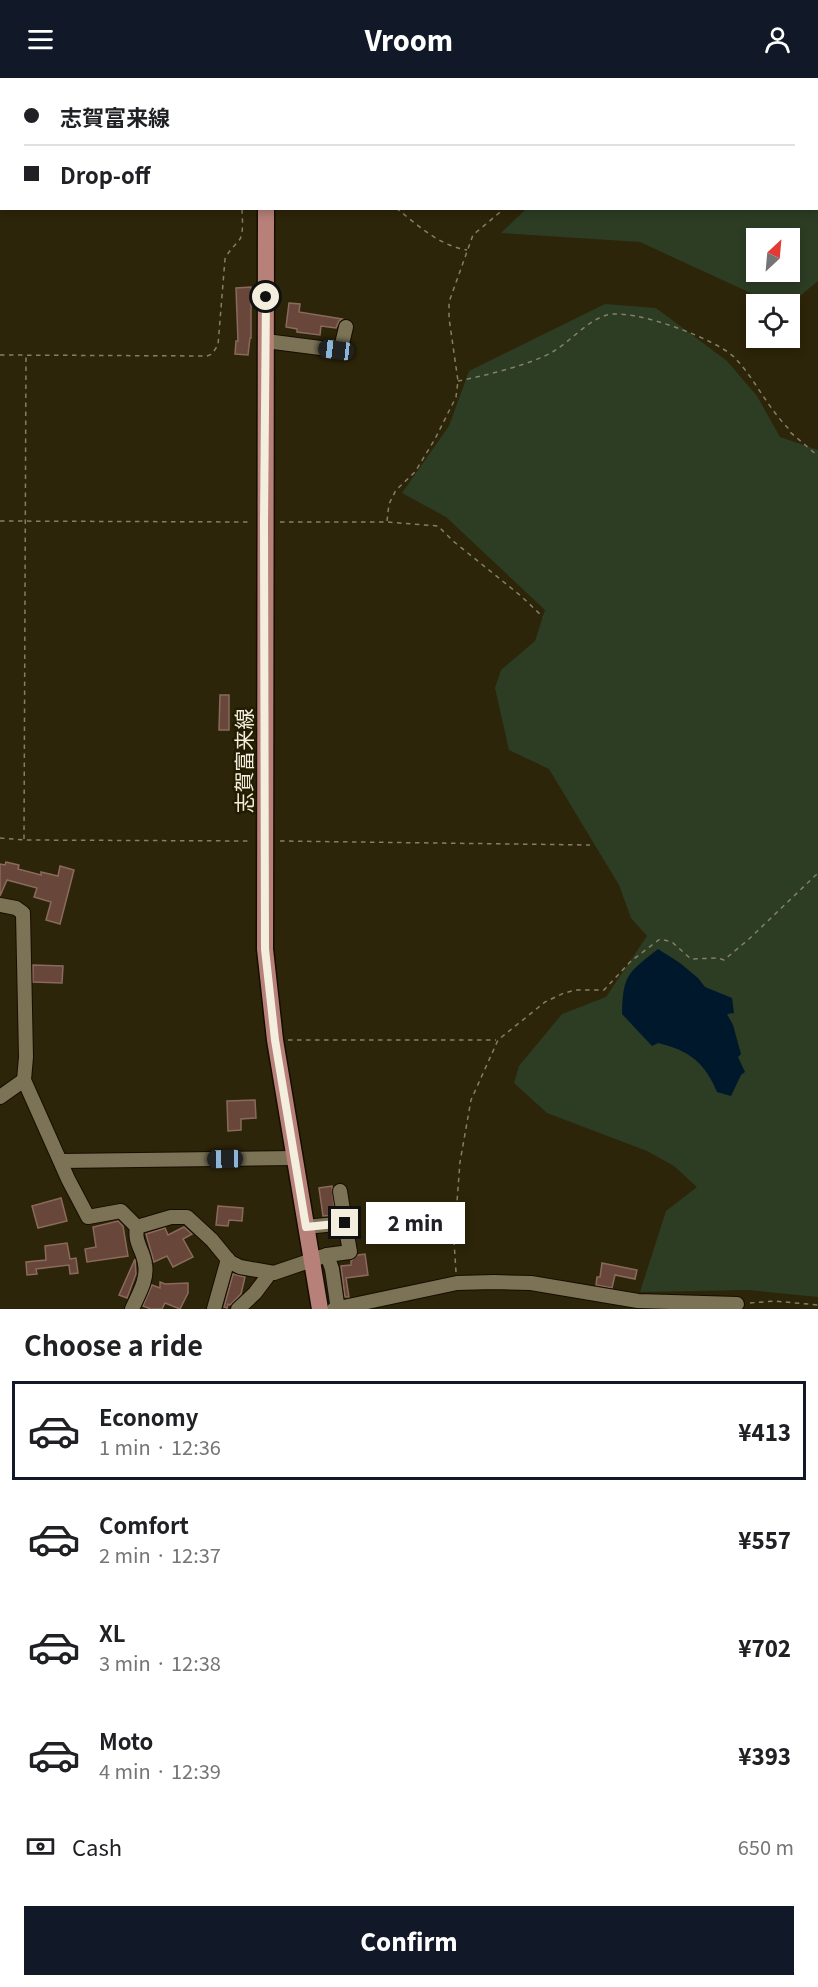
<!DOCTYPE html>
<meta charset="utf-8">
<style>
:root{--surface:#fff;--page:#f6f6f6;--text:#202124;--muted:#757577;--line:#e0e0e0;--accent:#111827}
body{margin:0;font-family:Georgia,"Noto Sans JP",serif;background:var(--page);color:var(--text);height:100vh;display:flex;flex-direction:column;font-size:22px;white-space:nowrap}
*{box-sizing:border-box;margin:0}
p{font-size:20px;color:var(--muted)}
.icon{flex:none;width:33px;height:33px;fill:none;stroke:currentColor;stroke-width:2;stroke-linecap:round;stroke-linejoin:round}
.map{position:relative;height:1231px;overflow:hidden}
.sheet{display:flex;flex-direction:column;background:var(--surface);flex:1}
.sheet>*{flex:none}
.banner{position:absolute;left:0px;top:0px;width:819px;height:132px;box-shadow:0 3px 9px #0003;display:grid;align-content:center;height:132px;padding:0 24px;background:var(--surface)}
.needle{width:39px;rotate:26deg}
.fabs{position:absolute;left:746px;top:150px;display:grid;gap:12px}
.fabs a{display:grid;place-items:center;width:54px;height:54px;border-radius:0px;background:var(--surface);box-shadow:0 3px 9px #0003;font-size:30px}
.end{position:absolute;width:27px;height:27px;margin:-14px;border:8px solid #f3eede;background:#111;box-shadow:0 0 0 3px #111}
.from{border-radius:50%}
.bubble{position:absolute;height:42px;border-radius:0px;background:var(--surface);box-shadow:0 3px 9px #0003;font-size:20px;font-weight:800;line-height:42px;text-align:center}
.car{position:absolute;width:18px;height:36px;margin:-18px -9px;border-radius:8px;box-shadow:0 0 4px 2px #0007;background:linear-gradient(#222 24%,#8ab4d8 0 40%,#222 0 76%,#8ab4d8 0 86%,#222 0)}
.banner b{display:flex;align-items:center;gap:21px;height:57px;font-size:22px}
.banner b+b{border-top:2px solid var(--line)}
.banner i{width:15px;height:15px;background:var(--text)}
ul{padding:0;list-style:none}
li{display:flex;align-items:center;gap:18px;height:99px;margin:0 12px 9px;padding:0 12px;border:3px solid transparent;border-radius:0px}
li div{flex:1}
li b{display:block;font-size:22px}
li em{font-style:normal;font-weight:800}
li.active{border-color:var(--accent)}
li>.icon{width:54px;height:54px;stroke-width:1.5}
h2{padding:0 24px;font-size:27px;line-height:72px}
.pay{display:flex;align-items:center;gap:15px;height:66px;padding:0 24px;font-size:22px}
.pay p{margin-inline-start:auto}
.primary-button{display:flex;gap:12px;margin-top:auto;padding:12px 24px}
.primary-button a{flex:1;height:69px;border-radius:0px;background:var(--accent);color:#fff;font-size:24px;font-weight:800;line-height:69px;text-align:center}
header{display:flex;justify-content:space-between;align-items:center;height:78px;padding:0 24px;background:var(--accent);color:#fff;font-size:27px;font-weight:800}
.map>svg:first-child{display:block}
.green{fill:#2c3d24;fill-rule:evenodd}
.water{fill:#00182b}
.building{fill:#68473a;stroke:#896a5d;stroke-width:1.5}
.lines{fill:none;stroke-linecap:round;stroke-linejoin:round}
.minor-casing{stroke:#150e00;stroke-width:16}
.major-casing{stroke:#150e00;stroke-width:19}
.path{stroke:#857f68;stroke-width:1.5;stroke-dasharray:4.5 4.5;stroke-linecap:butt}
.minor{stroke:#7c7356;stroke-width:14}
.major{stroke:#b78179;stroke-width:16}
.route{stroke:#f3eede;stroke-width:8}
.labels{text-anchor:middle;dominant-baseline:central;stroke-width:5;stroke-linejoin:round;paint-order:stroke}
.street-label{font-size:21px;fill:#f3eede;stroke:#231c01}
</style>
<header><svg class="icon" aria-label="menu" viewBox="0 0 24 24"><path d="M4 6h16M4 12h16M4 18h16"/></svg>Vroom<svg class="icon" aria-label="person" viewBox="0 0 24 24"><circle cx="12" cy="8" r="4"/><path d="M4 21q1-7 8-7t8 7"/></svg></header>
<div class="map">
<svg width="818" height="1231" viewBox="0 0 818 1231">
<rect width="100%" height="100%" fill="#2d2509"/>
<!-- green -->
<g class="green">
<path d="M 592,0 L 818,0 L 818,203 L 789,227 L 774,226 L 640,164 L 501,155 L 526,131 L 818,130 L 818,2 L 592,1 ZM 756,160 L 789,160 L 789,194 L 756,194 Z"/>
<polygon points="605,226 656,230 727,283 757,318 780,359 818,372 818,1219 748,1212 640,1214 666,1133 697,1109 674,1088 647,1073 547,1035 514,1005 519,988 562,936 606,919 647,858 631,840 619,807 549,691 509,672 495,610 501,592 535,563 545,532 446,439 402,415 449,348 469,293"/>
</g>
<!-- water -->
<path class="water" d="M 658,871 L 680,885 L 698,900 L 705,909 L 732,920 L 734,935 L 727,936 L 733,947 L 741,976 L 738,979 L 745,994 L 741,997 L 731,1018 L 717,1014 C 705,985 689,972 658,965 L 652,968 L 622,936 C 623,896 628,895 658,871 Z"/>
<!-- building -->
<g class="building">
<polygon points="251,209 251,260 250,260 248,277 235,276 236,263 238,263 236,210"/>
<polygon points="289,225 300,226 299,234 342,241 339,243 336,250 321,248 320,257 297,254 297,251 286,249"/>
<polygon points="220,617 229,617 229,652 219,652"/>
<polygon points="6,784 19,787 18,791 41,797 41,794 58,798 60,788 74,792 60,846 46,842 51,824 34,819 37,810 7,802 0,818 0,786 5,787"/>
<polygon points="33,887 63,888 62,905 33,904"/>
<polygon points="255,1022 256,1040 241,1041 241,1052 228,1053 227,1023"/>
<polygon points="332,1108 335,1137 323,1138 319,1110"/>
<polygon points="61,1120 67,1143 38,1150 32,1128"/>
<polygon points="218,1128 243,1130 242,1143 229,1142 228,1148 216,1147"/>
<polygon points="118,1143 123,1148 128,1178 87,1184 85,1171 96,1169 93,1149"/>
<polygon points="184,1149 192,1156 183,1161 193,1179 173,1189 167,1178 154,1184 146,1156 165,1150 168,1157"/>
<polygon points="67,1165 70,1181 76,1180 78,1195 70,1196 69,1187 36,1191 37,1196 27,1197 26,1184 46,1182 45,1168"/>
<polygon points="365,1176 368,1197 346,1200 349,1219 345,1219 341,1188 351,1187 351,1183 358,1177"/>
<polygon points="135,1181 136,1196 127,1220 119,1217"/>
<polygon points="602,1185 637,1192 635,1201 615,1197 612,1210 596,1207 597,1199 600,1199"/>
<polygon points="233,1196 245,1199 241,1216 230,1227 228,1226 227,1230 224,1229"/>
<polygon points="160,1204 165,1206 188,1205 188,1215 180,1231 165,1225 162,1231 151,1231 143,1228 152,1207 160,1210"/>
</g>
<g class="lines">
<!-- minor casing -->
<g class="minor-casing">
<g id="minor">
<polyline points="266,263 336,272 341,270 346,249"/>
<polyline points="0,827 16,830 23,835 26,979 24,1002 68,1101 88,1139 121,1133 137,1149 171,1139 187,1139 212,1162 230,1184 240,1189 274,1195 327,1177 350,1174 345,1145 306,1149"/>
<polyline points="0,1019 24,1002"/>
<polyline points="61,1083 295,1080"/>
<polyline points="340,1113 345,1145"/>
<polyline points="327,1177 332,1191 337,1225"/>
<path d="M 132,1231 C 138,1217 148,1202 145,1186 C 143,1171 134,1165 137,1149"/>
<polyline points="214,1231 228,1181"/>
<polyline points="238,1231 255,1215 270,1195"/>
<polyline points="334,1231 457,1205 494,1204 531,1205 638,1223 737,1226"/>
</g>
</g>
<!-- major casing -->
<g class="major-casing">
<g id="major">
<polyline points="265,0 265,2"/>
<polyline points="266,130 265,871 275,962 320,1231"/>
</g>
</g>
<!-- path -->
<g class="path">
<polyline points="566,0 572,2"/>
<polyline points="582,2 582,0"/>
<path d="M 396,130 C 419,148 438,167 467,172"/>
<path d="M 0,277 L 207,278 L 212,276 L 218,267 L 225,181 C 229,172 235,168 240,161 C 244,153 242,139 242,130"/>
<path d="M 458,303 C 483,298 534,286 554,273 C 572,262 588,242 607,237 C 633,230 717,261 735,280 C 755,301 767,329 788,350 L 790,354 L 818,378"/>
<polyline points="0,443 251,444"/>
<polyline points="387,443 389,426 396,412 415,394 435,361 456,319 458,303 449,240 449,224 473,157 505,130"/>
<polyline points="280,444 387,444 438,448 453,463 521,518 543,539"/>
<polyline points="0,760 24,762 251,763"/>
<polyline points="24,761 26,276"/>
<polyline points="280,763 590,767"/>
<polyline points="288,962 496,962"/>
<polyline points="456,1194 454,1163 460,1084 471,1022 498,962 545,924 564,915 576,912 604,912 631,883 660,861 672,864 691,881 718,880 724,882 749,861 818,795"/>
<polyline points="750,1225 774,1223 818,1227"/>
</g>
<!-- minor -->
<use href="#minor" class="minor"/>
<!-- major -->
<use href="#major" class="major"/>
</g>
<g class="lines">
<!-- route -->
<polyline class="route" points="266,219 264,444 265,871 275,962 306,1149 345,1145"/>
</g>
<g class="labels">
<!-- street labels -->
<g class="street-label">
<text transform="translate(243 683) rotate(-90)">志賀富来線</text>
</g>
</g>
</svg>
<div class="fabs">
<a><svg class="needle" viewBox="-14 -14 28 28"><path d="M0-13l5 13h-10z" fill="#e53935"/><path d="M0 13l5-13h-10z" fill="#757577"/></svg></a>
<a><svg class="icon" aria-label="locate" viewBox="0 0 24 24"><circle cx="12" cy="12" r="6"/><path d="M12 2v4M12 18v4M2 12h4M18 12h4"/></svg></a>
</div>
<i class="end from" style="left:266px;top:219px"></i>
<i class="end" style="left:345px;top:1145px"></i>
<div class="bubble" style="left:366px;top:1124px;width:99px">2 min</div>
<i class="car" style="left:336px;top:272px;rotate:277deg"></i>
<i class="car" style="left:225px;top:1081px;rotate:269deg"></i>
<div class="banner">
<b><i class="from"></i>志賀富来線</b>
<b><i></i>Drop-off</b>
</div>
</div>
<section class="sheet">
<h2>Choose a ride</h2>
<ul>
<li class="active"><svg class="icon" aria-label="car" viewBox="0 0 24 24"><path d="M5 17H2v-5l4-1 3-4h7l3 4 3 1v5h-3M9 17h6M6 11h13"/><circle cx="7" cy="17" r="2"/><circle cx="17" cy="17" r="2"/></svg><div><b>Economy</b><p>1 min · 12:36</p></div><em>¥413</em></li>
<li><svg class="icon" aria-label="car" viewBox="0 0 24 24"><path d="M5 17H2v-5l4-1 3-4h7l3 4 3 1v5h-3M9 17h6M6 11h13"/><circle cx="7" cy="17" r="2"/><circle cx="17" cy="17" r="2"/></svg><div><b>Comfort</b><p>2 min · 12:37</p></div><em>¥557</em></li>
<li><svg class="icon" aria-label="car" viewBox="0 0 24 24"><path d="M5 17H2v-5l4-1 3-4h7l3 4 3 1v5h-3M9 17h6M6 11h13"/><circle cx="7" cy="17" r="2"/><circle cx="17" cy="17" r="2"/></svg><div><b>XL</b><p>3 min · 12:38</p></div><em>¥702</em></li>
<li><svg class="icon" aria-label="car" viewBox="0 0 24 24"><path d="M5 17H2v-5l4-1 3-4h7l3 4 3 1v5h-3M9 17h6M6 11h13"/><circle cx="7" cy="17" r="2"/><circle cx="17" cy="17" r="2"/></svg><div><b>Moto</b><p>4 min · 12:39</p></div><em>¥393</em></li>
</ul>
<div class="pay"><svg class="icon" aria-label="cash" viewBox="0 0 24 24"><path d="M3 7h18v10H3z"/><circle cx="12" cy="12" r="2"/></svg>Cash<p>650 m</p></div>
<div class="primary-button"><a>Confirm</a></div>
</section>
